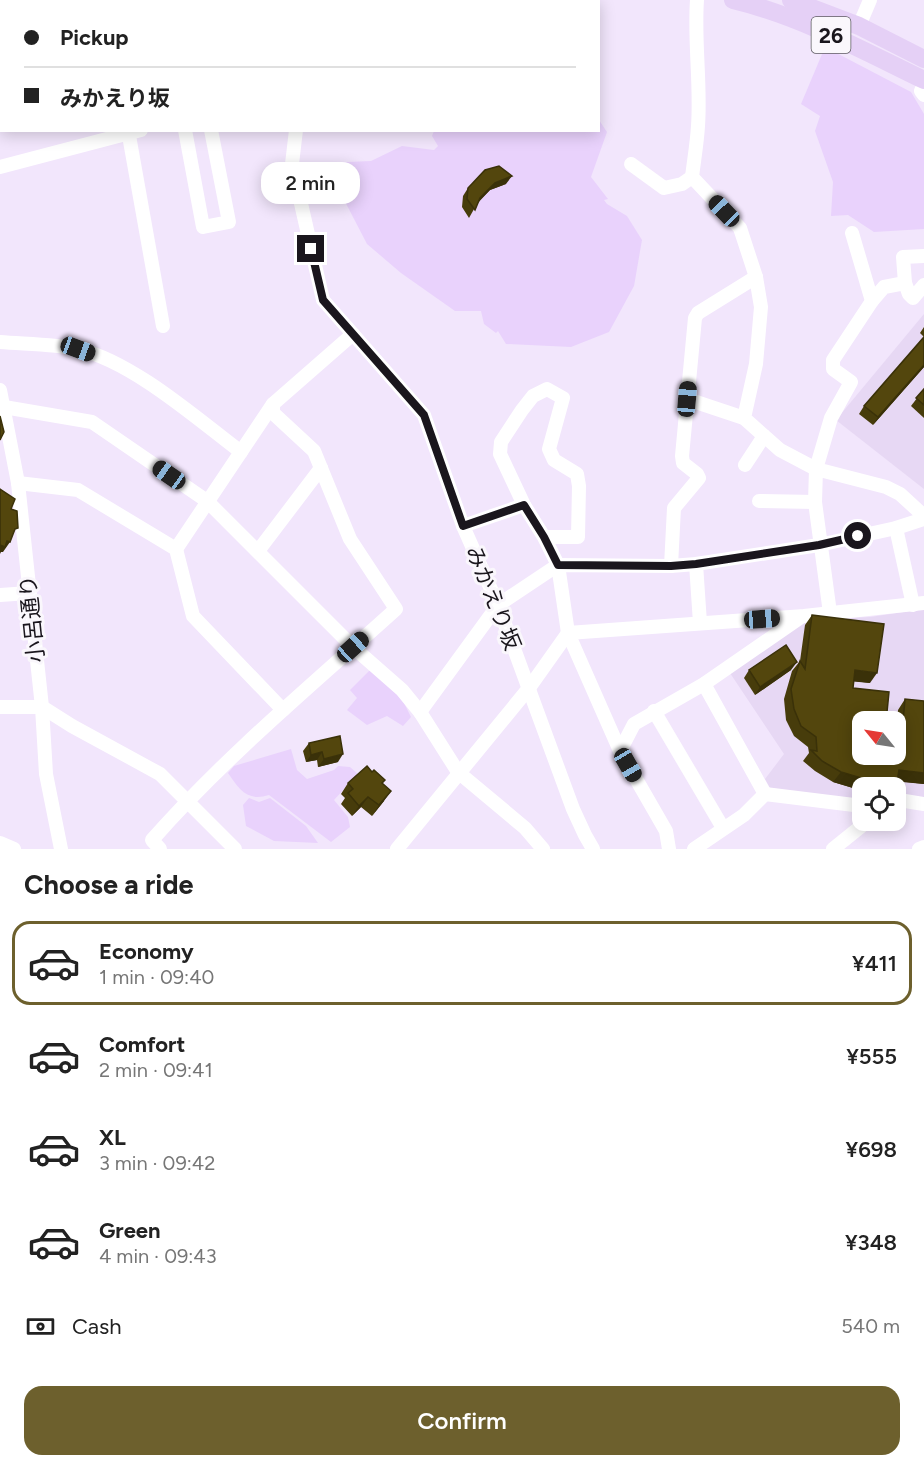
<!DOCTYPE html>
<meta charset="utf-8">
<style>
:root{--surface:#fff;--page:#f2f2f2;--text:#222;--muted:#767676;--line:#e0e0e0;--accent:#6d602d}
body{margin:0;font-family:Figtree,"Noto Sans JP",sans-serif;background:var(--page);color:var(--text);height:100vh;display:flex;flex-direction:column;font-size:22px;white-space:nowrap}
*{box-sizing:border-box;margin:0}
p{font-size:20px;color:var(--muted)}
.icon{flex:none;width:33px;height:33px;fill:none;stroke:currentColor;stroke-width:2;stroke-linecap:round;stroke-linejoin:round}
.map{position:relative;height:849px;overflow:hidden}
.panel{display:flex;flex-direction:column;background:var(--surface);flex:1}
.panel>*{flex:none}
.guide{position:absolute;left:0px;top:0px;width:600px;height:132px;box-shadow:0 3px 15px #0003;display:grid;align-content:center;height:132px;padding:0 24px;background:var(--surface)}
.needle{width:39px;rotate:300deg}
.fabs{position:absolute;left:852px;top:711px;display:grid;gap:12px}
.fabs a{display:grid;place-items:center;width:54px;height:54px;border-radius:12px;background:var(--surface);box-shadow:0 3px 15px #0003;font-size:30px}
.end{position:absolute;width:27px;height:27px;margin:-14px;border:8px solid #1a161d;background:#fff;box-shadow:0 0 0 3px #fff}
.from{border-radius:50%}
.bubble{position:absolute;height:42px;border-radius:18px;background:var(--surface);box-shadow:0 3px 15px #0003;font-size:20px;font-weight:600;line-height:42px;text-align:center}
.car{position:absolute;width:18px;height:36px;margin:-18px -9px;border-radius:8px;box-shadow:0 0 4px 2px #0007;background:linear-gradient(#222 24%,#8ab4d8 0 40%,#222 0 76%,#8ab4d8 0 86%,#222 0)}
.guide b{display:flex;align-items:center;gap:21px;height:57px;font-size:22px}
.guide b+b{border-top:2px solid var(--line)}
.guide i{width:15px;height:15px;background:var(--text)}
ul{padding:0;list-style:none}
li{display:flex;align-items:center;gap:18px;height:84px;margin:0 12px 9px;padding:0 12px;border:3px solid transparent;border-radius:18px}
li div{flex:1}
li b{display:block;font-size:22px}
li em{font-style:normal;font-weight:600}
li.selected{border-color:var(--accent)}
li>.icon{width:54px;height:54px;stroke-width:1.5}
h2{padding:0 24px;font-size:27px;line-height:72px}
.pay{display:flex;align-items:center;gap:15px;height:66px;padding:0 24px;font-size:22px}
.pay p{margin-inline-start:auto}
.button{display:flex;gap:12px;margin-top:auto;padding:12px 24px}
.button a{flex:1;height:69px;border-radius:18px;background:var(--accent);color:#fff;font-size:24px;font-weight:600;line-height:69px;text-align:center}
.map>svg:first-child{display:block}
.built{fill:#e7d8f4;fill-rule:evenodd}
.green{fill:#e9d2fc}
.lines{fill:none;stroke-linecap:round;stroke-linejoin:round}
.minor{stroke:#fff;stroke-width:14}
.major{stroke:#e5d0f6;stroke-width:18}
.wall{fill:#473c0b}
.shaded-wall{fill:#3a3109}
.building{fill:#53460d;stroke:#3a3109;stroke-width:1.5}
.route{stroke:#1a161d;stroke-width:8}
.labels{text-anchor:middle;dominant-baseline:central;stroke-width:6;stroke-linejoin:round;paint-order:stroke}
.shield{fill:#faf7fc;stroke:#5d5a60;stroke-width:1.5}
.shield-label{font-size:21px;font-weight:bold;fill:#1a161d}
.street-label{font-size:22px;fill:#1a161d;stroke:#faf7fc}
</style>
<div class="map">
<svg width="924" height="849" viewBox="0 0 924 849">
<rect width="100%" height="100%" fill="#f2e6fc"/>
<!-- built -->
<g class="built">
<polygon points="924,314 924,489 836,420"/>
<path d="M 924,609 L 924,798 L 896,797 L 896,788 L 862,788 L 862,801 L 771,790 L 765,779 L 784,754 L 730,673 L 805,620 L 870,617 ZM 862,722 L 896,722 L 896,754 L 862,754 Z"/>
</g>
<!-- green -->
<g class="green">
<polygon points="825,47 911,92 924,114 924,229 874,232 848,215 831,216 833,182 815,131 820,116 801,104"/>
<polygon points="599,120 607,132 591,177 608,199 604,200 607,204 627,216 642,240 634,286 609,332 571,347 506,344 498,331 496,333 484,324 481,311 455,311 401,273 367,244 325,163 371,161 402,146 434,150 438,146 432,136 434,131 598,130"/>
<polygon points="370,670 402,699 411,717 403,726 387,716 367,725 347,710 357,698 350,690"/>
<path d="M 291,749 L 297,770 L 307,779 L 334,770 L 338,766 L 350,767 L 358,774 L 334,800 L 348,817 L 350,827 L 331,842 L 269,795 C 247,802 239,789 228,773 L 234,766 Z"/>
<polygon points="249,798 259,802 270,798 306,826 318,843 274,841 246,826 243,805"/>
</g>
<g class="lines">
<!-- minor -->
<g class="minor">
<polyline points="108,0 108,2"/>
<polyline points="288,0 288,2"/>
<path d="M 697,0 C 694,42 701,84 698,126 C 697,143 694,160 692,177 L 740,228 L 756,277 L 761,307 L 756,364 L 744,418 L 780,450 L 816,469 L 815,502 L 830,613"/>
<polyline points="859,26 870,0"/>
<polyline points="924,85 921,91 924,95"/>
<polyline points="128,130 163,326"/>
<polyline points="185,130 203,227 229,222 211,130"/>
<polyline points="296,130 292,164 323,300 424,415 463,526 498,605 573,809 585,835 593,849"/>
<polyline points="631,164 664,188 682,184 692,177"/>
<polyline points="0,167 141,130"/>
<polyline points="852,233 872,301 833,360 833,369 851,382 831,418 816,469 886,487 900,494 924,516"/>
<polyline points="905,283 909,294 913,298 924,285"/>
<polyline points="872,301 884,287 905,283 903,257 924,256"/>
<path d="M 0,342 C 25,344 55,344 78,349 C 133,362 196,418 241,452"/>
<polyline points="0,390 18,483 42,707 46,774 61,849"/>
<polyline points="687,399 744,418"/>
<polyline points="4,407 92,422 207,501 353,647 402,690 420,712 458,772 525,828 543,849"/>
<polyline points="745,465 764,436"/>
<polyline points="18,483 78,490 176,549 193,616 283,710"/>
<polyline points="759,501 815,502"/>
<polyline points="463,526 524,505"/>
<polyline points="896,528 913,605"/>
<polyline points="544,537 578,537 579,486 577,474 554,460 549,449 563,398 547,389 533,396 522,410 501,442 500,454 524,505 544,537 558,565 568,633 620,751 666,831 669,849"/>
<polyline points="176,549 273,404 353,334"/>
<polyline points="258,551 321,468"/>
<polyline points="696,564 700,623"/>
<polyline points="671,566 674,508 699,478 697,474 683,463 682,456 695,318 698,313 756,277"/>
<polyline points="0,595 29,593"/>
<polyline points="704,684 765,794"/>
<polyline points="0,707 42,707 72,726 160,774 235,849"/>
<polyline points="654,711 723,828"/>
<polyline points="420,712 498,605 558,565 671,566 696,564 819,545 896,528 924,519"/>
<polyline points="620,751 634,724 704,684 801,617"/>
<polyline points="765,794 862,806"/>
<polyline points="896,802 899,800 924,804"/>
<polyline points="0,843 14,849"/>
<path d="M 160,849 L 152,840 C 226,756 313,684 396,609 L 350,539 L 314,451 L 273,413 L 273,404"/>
<polyline points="397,849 529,688 568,633 804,616 924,603"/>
<polyline points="694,849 744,815 765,794"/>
<polyline points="833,849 869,820"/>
<polyline points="919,849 924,847"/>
</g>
<!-- major -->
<g class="major">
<path d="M 733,0 C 800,16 862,50 924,80"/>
<polyline points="791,0 859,26 924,59"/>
<polyline points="175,2 182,0"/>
<polyline points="269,2 277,0"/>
<polyline points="0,42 2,42"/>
<polyline points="0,60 2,59"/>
</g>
</g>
<!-- wall -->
<g class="wall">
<polygon points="506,184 490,190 478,202 469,218 462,207 463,196 468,188"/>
<polygon points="924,327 924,367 873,425 859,414 864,406 924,337 920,333"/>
<polygon points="924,389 924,418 911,406"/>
<polygon points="812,615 870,683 854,681 853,688 862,754 896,754 896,733 898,710 905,699 924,784 898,781 894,788 862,788 862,789 853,788 833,782 815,771 803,761 809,753 808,747 794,736 786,720 784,699 792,671 800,661 805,625"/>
<polygon points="749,670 791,670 755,695 744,678"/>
<polygon points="309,743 338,762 318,767 317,760 306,762 303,751"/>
<polygon points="372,772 385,780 382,784 384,801 372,816 361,807 352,816 341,804 345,798 341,794 348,783"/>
</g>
<!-- shaded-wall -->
<g class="shaded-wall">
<polygon points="512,176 506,184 490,190 475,206 480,198 495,183"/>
<polygon points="924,365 924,367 873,425 878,417"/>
<polygon points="7,541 10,542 3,552 1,552 0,554 0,545"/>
<polygon points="797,662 791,670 755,695 760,687"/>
<polygon points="855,670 877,673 870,683 848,681"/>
<polygon points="322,752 317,760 306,762 311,755"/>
<polygon points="343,754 338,762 318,767 324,759"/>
<polygon points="899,770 924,773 924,784 891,781"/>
<polygon points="841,772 897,782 894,788 862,788 862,789 853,788 833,782"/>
<polygon points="391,791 384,801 372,816 379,805"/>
<polygon points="368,797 361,807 352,816 359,806"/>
</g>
<!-- building -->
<g class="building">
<polygon points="499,166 512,176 495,183 480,198 475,210 467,199 468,188 485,170"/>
<polygon points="924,337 924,365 878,417 864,406"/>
<polygon points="924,389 924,405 916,398"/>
<polygon points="0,416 4,432 0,440"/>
<polygon points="0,489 15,499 11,509 17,511 18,528 15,529 10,542 7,541 5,547 0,545"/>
<polygon points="812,615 884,624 877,673 855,670 853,688 889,692 886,722 862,722 862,754 886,754 900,756 905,699 924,701 924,773 899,770 897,782 861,778 841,772 822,761 811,750 817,751 816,737 801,726 794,709 791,689 800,661 805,669"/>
<polygon points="786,645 797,662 760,687 749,670"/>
<polygon points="340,736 343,754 324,759 322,752 311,755 309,743"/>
<polygon points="367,766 372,772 374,770 385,780 382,783 391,791 379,805 368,797 359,806 348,793 353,789 348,783"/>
</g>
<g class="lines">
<!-- route -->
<polyline class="route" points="311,249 323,300 424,415 463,526 524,505 544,537 558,565 671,566 696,564 819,545 858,536"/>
</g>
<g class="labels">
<!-- shield labels -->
<rect class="shield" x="811.5" y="17" width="39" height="36" rx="4.5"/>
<g class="shield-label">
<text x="831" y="35">26</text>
</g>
<!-- street labels -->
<g class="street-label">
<text transform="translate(493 598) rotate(68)">みかえり坂</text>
<text transform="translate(32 619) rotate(-96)">小呂通り</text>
</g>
</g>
</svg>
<div class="fabs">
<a><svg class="needle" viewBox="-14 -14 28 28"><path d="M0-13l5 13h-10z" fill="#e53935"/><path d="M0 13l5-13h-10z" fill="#767676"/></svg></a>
<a><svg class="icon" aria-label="locate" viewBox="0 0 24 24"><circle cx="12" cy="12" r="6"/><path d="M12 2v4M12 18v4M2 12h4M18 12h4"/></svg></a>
</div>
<i class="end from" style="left:858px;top:536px"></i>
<i class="end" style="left:311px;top:249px"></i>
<div class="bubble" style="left:261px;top:162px;width:99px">2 min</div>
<i class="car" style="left:724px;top:211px;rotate:316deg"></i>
<i class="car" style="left:78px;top:349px;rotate:110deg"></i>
<i class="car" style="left:687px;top:399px;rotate:5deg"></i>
<i class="car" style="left:169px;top:475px;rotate:305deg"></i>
<i class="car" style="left:762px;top:619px;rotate:86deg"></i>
<i class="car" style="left:353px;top:647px;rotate:48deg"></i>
<i class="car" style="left:628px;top:765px;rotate:150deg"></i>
<div class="guide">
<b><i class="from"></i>Pickup</b>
<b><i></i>みかえり坂</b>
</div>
</div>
<section class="panel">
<h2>Choose a ride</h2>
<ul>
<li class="selected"><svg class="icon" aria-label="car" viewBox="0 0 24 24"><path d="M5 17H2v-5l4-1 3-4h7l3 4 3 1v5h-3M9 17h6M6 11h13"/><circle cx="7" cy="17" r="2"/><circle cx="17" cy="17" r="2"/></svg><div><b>Economy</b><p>1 min · 09:40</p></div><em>¥411</em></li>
<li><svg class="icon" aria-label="car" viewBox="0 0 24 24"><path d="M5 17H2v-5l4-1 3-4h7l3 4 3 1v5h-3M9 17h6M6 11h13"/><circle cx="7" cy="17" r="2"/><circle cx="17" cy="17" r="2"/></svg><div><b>Comfort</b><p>2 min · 09:41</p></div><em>¥555</em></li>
<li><svg class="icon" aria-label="car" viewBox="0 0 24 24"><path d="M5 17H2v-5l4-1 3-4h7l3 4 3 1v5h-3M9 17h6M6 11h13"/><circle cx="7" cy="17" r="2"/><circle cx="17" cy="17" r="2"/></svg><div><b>XL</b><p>3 min · 09:42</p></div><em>¥698</em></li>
<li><svg class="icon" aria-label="car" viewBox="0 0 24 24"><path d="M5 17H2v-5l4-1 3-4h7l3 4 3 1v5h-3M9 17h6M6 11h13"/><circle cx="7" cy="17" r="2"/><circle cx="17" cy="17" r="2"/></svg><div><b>Green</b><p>4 min · 09:43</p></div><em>¥348</em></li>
</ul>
<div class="pay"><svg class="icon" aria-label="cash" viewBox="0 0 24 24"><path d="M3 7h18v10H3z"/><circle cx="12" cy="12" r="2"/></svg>Cash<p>540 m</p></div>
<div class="button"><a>Confirm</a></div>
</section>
